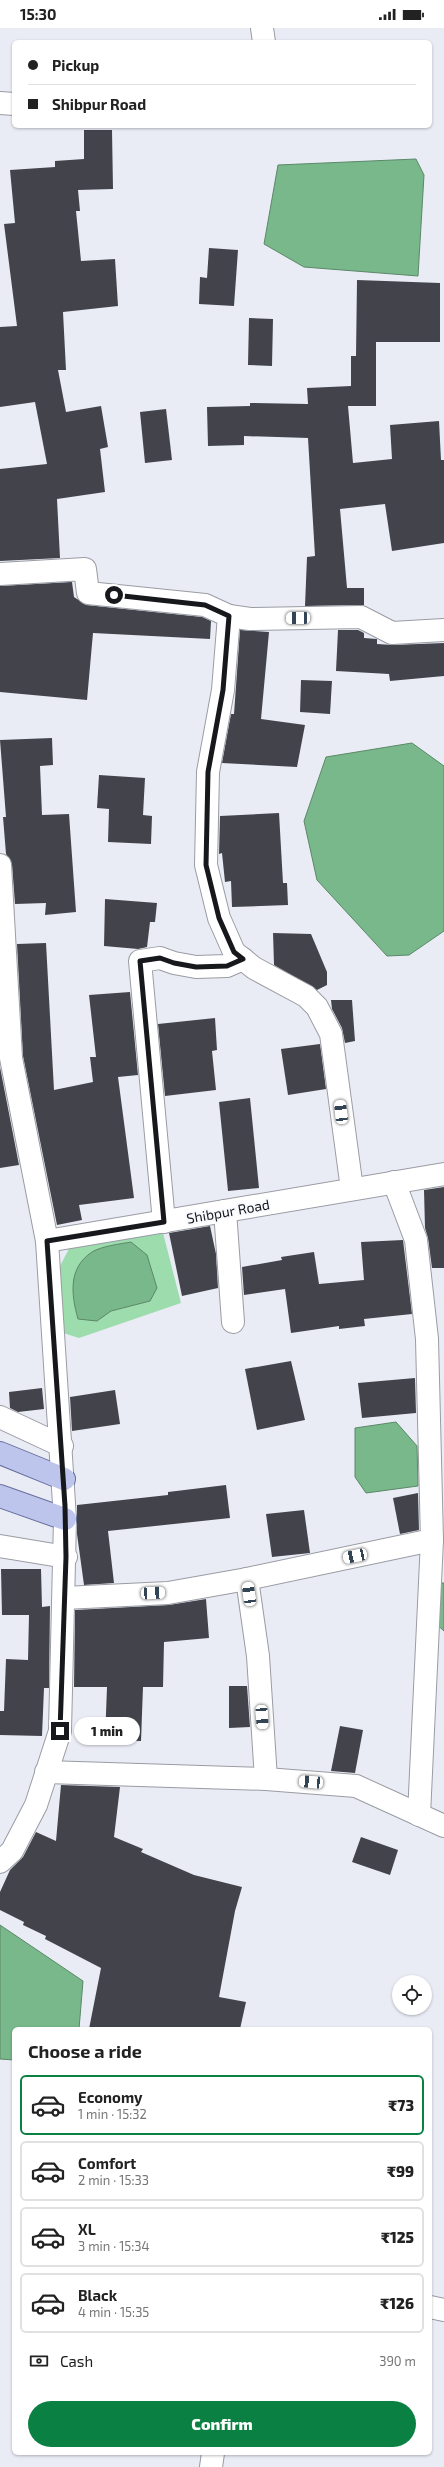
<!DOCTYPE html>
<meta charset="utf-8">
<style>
:root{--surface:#fff;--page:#f2f2f2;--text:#222;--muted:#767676;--line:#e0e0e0;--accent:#0b8043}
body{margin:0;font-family:"Exo 2",sans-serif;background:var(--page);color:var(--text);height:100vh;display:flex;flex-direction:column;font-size:15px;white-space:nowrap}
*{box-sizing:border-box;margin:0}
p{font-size:13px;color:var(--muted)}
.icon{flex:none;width:22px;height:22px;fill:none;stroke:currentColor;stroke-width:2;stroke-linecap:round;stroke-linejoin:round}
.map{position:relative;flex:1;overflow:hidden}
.side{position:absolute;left:12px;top:1999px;width:420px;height:428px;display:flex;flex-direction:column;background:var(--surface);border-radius:6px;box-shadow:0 1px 3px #0004}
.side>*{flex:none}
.hud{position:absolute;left:12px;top:12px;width:420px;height:88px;border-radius:6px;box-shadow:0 1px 3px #0004;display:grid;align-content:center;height:88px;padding:0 16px;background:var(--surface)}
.buttons{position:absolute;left:392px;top:1947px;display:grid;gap:8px}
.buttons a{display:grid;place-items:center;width:40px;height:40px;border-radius:50%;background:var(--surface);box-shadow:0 1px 3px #0004;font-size:20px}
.end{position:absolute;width:18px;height:18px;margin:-9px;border:5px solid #17181b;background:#fff;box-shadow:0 0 0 2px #fff}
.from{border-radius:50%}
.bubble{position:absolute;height:28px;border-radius:14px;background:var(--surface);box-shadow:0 1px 3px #0004;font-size:13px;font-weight:800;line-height:28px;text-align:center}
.car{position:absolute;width:12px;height:24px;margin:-12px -6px;border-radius:5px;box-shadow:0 0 3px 1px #0007;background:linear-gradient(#fff 24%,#345 0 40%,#fff 0 76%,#345 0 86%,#fff 0)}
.hud b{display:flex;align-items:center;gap:14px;height:38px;font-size:15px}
.hud b+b{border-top:1px solid var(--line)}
.hud i{width:10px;height:10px;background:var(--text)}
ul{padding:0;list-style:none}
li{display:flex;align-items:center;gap:12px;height:60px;margin:0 8px 6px;padding:0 8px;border:2px solid var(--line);border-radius:6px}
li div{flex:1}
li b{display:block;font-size:15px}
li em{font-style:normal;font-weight:800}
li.selected{border-color:var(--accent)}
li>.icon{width:36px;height:36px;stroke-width:1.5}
h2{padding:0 16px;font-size:18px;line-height:48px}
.pay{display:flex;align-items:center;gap:10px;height:44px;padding:0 16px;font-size:15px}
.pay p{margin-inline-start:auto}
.cta{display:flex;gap:8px;margin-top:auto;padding:8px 16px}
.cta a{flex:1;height:46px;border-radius:24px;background:var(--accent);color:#fff;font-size:16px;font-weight:800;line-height:46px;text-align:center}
.status{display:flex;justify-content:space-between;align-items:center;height:28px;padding:0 20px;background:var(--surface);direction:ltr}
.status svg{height:11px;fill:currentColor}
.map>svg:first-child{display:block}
.green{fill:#9ddcad}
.water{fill:#78b88a;stroke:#5b8869}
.building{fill:#43444b}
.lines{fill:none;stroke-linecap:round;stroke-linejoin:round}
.street-casing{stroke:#9a9ca4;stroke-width:24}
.secondary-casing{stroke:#9a9ca4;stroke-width:24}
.primary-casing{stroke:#676f9c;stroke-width:24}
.street{stroke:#fff;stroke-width:22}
.secondary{stroke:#fff;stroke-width:22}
.primary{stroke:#bec5ed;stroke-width:22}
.route{stroke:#17181b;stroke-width:5}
.labels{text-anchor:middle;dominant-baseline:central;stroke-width:4;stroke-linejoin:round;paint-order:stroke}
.street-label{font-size:14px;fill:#17181b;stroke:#f8faff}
</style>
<div class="status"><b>15:30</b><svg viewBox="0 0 49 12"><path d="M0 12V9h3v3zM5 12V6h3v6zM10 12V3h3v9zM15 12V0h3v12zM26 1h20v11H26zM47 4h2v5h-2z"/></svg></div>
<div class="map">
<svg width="444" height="2439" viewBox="0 0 444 2439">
<rect width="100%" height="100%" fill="#eaecf5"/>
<!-- green -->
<polygon class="green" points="161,1197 181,1275 79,1310 60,1304 59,1240 73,1213"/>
<!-- water -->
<g class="water">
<polygon points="416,131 424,147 418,248 304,239 264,216 278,137"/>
<polygon points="412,715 444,738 444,903 409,927 387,928 317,852 304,793 326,729"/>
<path d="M 131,1214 L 147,1227 L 157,1260 L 150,1273 L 111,1283 L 97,1293 L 78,1291 C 71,1266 68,1240 92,1224 C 102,1218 120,1216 131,1214 Z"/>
<polygon points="396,1394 417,1418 418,1458 366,1465 355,1449 355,1400"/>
<polygon points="442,1555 444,1555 444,1603 434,1594 438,1560"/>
<polygon points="0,1897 83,1953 79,2001 14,2001 14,2032 0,2031"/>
</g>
<!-- building -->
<g class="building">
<polygon points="84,102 112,102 113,161 78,162 80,183 76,183 81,233 115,231 118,278 63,284 66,342 58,342 66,384 101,378 108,419 100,421 105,464 57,471 60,530 0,533 0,441 47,436 35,374 0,379 0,299 17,298 4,196 15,195 10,142 55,139 55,133 84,131"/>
<polygon points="209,220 238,222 234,278 199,276 200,249 207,250"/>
<polygon points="357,252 440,255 440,314 376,314 376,378 348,378 353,435 392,431 390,397 439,393 441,432 444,432 444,515 392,523 385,476 340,481 347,560 364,560 364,577 305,578 307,529 315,528 308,410 244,408 244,417 208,418 207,379 250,378 250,375 308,376 307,360 351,358 351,328 356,328"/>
<polygon points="249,290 273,291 272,338 248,337"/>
<polygon points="166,381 172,432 145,435 140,384"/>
<polygon points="72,554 74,569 86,577 202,589 211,593 210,611 93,605 87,672 0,664 0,558"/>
<polygon points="240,602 269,604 261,691 305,697 297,739 222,735 231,686 234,686"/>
<polygon points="338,602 358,602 364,605 364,610 377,611 377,616 393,617 444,615 444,648 390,653 389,646 336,643"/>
<polygon points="301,652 332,653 330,686 300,684"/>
<polygon points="52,710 53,737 40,738 42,787 69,786 76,884 45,887 46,875 15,876 12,836 6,826 3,789 6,789 0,712"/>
<polygon points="99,747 145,750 143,787 152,788 151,816 108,814 109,781 97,780"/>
<polygon points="279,785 283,855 287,855 288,877 232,879 231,853 225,854 222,825 219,826 220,788"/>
<polygon points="105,871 157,875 155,894 150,894 147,919 138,921 104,918"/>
<polygon points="273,905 311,906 327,944 327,957 317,962 274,937"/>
<polygon points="46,915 54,1062 93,1054 90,1029 96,1029 89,967 130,964 138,1047 118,1049 134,1170 79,1177 82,1192 57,1197 23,1028 17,916"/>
<polygon points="331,972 352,972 355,1013 345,1015 342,1000 332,981"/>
<polygon points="215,990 217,1022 212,1023 216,1062 165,1068 158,996"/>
<polygon points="320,1016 326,1061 288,1067 281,1021"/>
<polygon points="0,1039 19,1137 0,1140"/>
<polygon points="250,1070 259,1160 228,1163 219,1074"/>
<polygon points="444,1159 444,1240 432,1240 428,1210 425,1200 424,1162"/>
<polygon points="210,1198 216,1226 218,1260 182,1268 169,1205"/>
<polygon points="403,1212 412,1286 364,1291 365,1298 339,1301 339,1298 291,1305 285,1261 244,1267 242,1239 282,1232 281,1229 314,1224 319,1256 364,1252 361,1214"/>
<polygon points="291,1333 305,1392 257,1402 245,1341"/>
<polygon points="415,1350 416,1385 362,1390 358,1355"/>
<polygon points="42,1360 44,1381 18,1384 10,1380 9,1364"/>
<polygon points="115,1362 120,1396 72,1403 70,1369"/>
<polygon points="226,1457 230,1490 108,1503 114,1555 84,1557 77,1506 77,1477 168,1467 168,1464"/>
<polygon points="418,1465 419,1502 400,1506 393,1470"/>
<polygon points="304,1482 310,1525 272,1529 266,1486"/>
<polygon points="1,1541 41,1541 42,1579 50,1578 49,1660 44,1660 42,1708 0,1707 0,1683 4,1683 6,1631 28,1632 29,1587 2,1587"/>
<polygon points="206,1571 209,1610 164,1614 163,1659 143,1659 141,1713 105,1712 107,1659 74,1659 75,1582 169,1577"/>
<polygon points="229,1658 247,1658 250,1699 229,1700"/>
<polygon points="340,1698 363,1702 355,1745 331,1743"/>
<polygon points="61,1757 120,1759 114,1809 143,1821 141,1824 194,1847 242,1859 235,1883 219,1969 246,1974 240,2001 89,2001 101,1940 45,1911 46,1908 23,1897 24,1894 0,1882 0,1864 10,1842 23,1829 36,1804 56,1813"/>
<polygon points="361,1809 398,1822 390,1847 352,1834"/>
</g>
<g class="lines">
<!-- street casing -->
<g class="street-casing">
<g id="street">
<polyline points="262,0 264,14"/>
<polyline points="0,75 14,76"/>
<polyline points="0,546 85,541 88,565 205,577 229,588 223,662 208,744 206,837 219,890 234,924 254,940 306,968 317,979 331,1006 352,1161"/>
<polyline points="229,588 250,591 361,589 392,605 444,602"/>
<polyline points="394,1154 416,1212 427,1311 432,1512 419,1787"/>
<polyline points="225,1183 233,1294"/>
<polyline points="164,1194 140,933 160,930 174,935 196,939 227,938 243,931"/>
<polyline points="47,1213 444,1146"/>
<polyline points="0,1518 66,1529"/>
<polyline points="247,1551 258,1628 266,1751"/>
<polyline points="64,1570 168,1565 247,1551 432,1512"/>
<polyline points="46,1744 266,1751 356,1758 444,1798"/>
<polyline points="0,1834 12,1823 36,1777 60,1703 65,1491"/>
<polyline points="430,2279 444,2282"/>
<polyline points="211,2439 213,2425"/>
</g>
</g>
<!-- secondary casing -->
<g class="secondary-casing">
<g id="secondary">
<polyline points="0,837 11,1030 47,1213 65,1491"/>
<polyline points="0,1389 62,1418"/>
</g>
</g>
<!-- primary casing -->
<g class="primary-casing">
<g id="primary">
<polyline points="0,1425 64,1451"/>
<polyline points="0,1468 65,1491"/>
</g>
</g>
<!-- street -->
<use href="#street" class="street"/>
<!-- secondary -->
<use href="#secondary" class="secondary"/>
<!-- primary -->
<use href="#primary" class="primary"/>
</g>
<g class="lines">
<!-- route -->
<polyline class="route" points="60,1703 66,1529 65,1478 47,1213 164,1194 140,933 160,930 174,935 196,939 227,938 243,931 234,924 219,890 206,837 208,744 223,662 229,588 205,577 114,567"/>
</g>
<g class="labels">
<!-- street labels -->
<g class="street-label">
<text transform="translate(228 1183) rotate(-10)">Shibpur Road</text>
</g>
</g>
</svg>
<div class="buttons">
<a><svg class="icon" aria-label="locate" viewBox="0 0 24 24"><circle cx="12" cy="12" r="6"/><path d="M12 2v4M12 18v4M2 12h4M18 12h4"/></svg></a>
</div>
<i class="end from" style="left:114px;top:567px"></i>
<i class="end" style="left:60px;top:1703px"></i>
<div class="bubble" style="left:74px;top:1689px;width:66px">1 min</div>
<i class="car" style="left:298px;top:590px;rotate:269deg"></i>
<i class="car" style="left:341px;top:1084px;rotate:353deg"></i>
<i class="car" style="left:355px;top:1528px;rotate:258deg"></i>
<i class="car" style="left:153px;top:1565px;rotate:87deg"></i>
<i class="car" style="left:249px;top:1566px;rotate:352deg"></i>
<i class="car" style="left:262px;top:1689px;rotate:176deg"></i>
<i class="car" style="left:311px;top:1754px;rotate:275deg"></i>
<div class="hud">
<b><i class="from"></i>Pickup</b>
<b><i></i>Shibpur Road</b>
</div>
<section class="side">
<h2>Choose a ride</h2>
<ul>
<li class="selected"><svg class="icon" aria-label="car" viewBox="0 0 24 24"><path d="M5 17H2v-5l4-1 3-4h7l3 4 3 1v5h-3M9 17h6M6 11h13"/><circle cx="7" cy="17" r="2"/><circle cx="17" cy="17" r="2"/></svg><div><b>Economy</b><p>1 min · 15:32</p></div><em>₹73</em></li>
<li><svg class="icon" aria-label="car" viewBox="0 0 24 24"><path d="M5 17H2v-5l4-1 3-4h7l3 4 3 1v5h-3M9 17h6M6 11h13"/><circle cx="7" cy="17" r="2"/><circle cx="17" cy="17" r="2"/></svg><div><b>Comfort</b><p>2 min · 15:33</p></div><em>₹99</em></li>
<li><svg class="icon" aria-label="car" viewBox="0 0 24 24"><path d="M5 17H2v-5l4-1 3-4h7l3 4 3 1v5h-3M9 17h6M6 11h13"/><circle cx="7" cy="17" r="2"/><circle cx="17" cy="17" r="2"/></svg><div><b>XL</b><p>3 min · 15:34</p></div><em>₹125</em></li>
<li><svg class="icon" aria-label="car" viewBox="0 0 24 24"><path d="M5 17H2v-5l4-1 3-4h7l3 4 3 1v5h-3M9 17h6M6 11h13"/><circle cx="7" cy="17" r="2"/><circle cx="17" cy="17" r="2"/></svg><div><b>Black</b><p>4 min · 15:35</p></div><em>₹126</em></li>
</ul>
<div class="pay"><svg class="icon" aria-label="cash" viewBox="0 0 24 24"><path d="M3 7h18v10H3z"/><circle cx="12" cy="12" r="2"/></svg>Cash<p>390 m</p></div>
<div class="cta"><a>Confirm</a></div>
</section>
</div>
